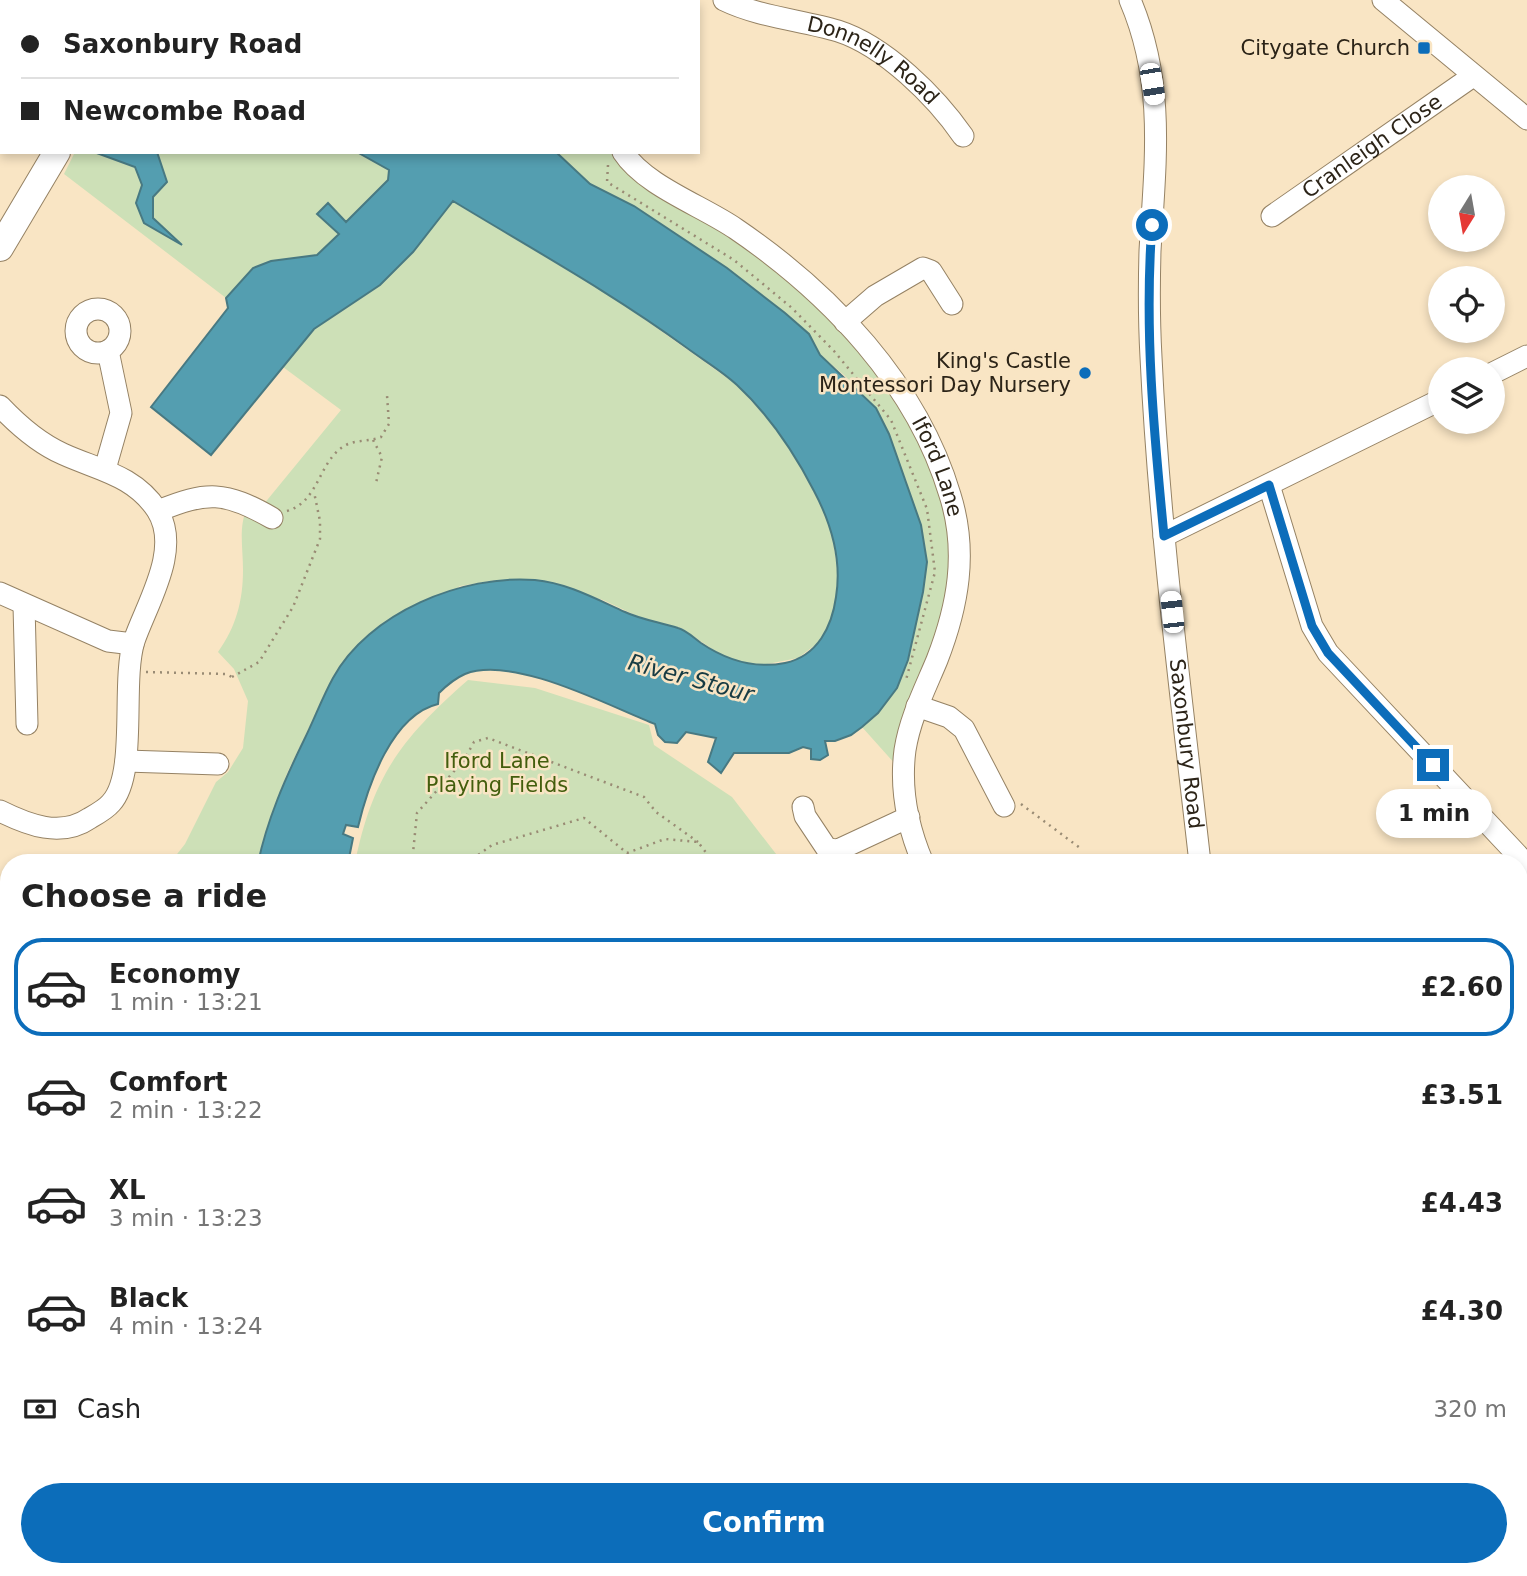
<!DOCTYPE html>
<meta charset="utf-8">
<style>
:root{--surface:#fff;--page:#f6f6f6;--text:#222;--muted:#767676;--line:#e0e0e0;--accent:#0c6dba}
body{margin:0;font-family:"DejaVu Sans",sans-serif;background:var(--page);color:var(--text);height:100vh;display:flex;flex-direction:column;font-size:26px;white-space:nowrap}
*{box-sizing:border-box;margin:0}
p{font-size:23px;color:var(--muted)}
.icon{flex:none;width:38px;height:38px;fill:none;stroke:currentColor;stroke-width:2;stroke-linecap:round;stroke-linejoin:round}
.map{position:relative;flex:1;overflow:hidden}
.drawer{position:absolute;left:0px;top:854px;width:1528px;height:723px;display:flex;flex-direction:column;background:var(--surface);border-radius:28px 28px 0 0;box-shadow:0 4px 10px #0003}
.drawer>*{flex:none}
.top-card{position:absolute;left:0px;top:0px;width:700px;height:154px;box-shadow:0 4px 10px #0003;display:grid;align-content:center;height:154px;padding:0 21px;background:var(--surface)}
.needle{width:46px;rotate:191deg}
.tools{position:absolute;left:1428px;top:175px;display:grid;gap:14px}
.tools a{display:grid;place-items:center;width:77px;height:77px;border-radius:50%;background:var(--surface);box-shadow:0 4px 10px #0003;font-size:35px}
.end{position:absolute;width:32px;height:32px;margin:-16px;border:9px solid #0c6dba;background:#fff;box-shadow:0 0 0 4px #fff}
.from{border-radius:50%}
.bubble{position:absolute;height:49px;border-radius:24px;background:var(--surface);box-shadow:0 4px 10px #0003;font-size:23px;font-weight:700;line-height:49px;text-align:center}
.car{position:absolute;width:21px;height:42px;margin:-21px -10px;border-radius:9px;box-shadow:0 0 5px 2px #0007;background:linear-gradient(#fff 24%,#345 0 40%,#fff 0 76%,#345 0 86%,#fff 0)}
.top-card b{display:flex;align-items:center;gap:24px;height:66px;font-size:26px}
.top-card b+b{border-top:2px solid var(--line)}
.top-card i{width:18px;height:18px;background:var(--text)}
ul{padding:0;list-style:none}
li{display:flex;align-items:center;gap:21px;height:98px;margin:0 14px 10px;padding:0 7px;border:4px solid transparent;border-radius:28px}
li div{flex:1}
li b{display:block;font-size:26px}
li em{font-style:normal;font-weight:700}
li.current{border-color:var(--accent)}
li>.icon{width:63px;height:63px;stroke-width:1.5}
h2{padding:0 21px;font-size:32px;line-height:84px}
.pay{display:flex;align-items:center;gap:18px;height:77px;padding:0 21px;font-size:26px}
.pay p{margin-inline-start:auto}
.button{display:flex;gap:14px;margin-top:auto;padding:14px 21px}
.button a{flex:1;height:80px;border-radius:42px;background:var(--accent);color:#fff;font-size:28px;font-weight:700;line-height:80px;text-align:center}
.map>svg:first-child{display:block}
.green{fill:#cde0b7}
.water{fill:#549eb0;stroke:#487982;stroke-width:2}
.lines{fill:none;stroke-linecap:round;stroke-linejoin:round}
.minor-casing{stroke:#958264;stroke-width:23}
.major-casing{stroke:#958264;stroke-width:28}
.path{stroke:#998b74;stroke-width:2.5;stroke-dasharray:2 5;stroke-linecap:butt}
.minor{stroke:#fff;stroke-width:21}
.major{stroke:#fff;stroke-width:26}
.route{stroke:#0c6dba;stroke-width:9}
.poi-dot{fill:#0c6dba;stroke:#f9e5c4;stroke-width:2.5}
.labels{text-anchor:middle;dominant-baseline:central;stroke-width:5;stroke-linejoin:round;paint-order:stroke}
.poi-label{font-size:21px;fill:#2c2418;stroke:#f9e5c4;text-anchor:end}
.street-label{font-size:21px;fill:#2c2418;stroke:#f9e5c4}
.park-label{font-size:21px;fill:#435e0d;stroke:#f9e5c4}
.water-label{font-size:23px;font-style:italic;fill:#173b43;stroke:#f9e5c4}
</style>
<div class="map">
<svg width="1527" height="1576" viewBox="0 0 1527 1576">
<rect width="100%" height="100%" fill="#f9e5c4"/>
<!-- green -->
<g class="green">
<polygon points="75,152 94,152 135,167 142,185 144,223 178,243 153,218 153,197 167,182 157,152 357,152 389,170 388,180 346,222 317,215 339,234 317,255 271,261 253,268 226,298 64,174"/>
<polygon points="556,152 623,152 816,293 933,448 960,566 905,775 862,727 878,713 897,688 908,660 923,592 907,482 876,408 844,375 820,355 809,334 761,294 634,206 590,184"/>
<path d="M 453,201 L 596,285 L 737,385 L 779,432 L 797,459 L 831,526 L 839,581 L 833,619 L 823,639 L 798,658 L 762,665 L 730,661 L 681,628 L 650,622 L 603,600 L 537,580 L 497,580 L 460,586 L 334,676 L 288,771 L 270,818 L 258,863 L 170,863 L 185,844 L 216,782 L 228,772 L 243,748 L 248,701 L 234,669 L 218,652 C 236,627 243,601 243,570 C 243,546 238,527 248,505 L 259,510 L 341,410 L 283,367 L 314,329 L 380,285 L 413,252 Z"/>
<path d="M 468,680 L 535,688 L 649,725 L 654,745 L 732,797 L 783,863 L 355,863 C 373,775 402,738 468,680 Z"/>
<polygon points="0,986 9,991 9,1027 0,1034"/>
<polygon points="648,1568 1347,1568 1350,1576 649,1576"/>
</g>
<!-- water -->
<g class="water">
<polygon points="0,0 260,0 264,2 2,2 0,81"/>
<polygon points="94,152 157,152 167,182 153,197 153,218 182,245 144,223 136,203 142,185 135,167"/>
<path d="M 357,152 L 556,152 L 590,184 L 634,206 L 727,268 L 785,313 L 809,334 L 820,355 L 876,408 L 889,434 L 921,525 L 927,562 L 923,592 L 908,660 L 897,688 L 878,713 L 862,727 L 851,735 L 835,741 L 825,741 L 828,755 L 820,760 L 811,759 L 811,749 L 803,747 L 789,753 L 734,753 L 721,773 L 708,762 L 716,738 L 686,732 L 677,743 L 665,742 L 658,735 L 655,724 C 609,706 514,655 465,674 C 456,678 446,686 439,693 L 438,704 C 392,715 368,785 358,827 L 346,825 L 343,834 L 353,838 L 348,863 L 258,863 C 267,820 285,779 304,740 C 314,720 322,698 333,678 C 368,613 463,574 535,580 C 567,583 596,599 625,612 C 642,620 660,622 678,628 C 686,630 694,638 701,643 C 726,660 754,669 785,663 C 818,656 832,626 836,597 C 842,560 831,523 814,491 C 794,452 769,415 737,385 C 722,371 703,360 687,348 C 612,293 532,249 453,201 L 413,252 L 380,285 L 314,329 L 211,455 L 151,407 L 228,308 L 226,298 L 253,268 L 271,261 L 317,255 L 339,234 L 317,214 L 328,203 L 346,222 L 388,180 L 389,170 Z"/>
<polygon points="471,1568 599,1568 601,1576 469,1576"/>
</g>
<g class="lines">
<!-- minor casing -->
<g class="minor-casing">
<g id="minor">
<path id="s1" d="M 724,0 C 759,17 801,20 838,31 C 885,46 936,97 963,136"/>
<path id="s2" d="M 1130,0 C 1166,84 1155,163 1150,251 C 1149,286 1149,321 1151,357 C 1159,526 1181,694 1200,863"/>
<polyline points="1383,0 1527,119"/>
<polyline points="645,2 646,0"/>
<path id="s3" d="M 623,152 C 645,186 703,206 736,229 C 830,293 917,384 950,495 C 968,552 958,606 937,660 C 925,689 910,718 905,750 C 900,788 908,828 923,863"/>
<path id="s4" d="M 1272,216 L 1473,76"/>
<circle cx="98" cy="331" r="22"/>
<polyline points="845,322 875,296 923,268 931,271 952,304"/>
<polyline points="1493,373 1527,356"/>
<path d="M 0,406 C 18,425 38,443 63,454 C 98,470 134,475 157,510 C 182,549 147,603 134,641 C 121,683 138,774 111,803 C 106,809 97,814 90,818 C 61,838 28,825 0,811"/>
<polyline points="105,469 121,413 108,351"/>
<polyline points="1269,485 1312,626 1328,653 1527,865"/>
<path d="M 158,511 C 207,491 225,491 272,518"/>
<polyline points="1164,536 1440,400"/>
<polyline points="0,593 108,641 133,644"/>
<polyline points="24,605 27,724"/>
<polyline points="917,706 949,717 964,729 1004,806"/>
<polyline points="126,761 218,764"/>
<polyline points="803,807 805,816 827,849 838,850 909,817"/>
<polyline points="0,936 9,942"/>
<polyline points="1519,983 1527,981"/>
<polyline points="0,1151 9,1146"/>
<polyline points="1519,1201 1527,1197"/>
<polyline points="1519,1393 1527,1414"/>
<polyline points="0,1476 9,1482"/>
<polyline points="143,1568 156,1576"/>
<polyline points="1361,1568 1364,1576"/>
</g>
</g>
<!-- major casing -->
<g class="major-casing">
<g id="major">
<polyline points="144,2 145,0"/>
<polyline points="0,248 57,152"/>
</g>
</g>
<!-- path -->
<g class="path">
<polyline points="608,165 607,182 734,260 792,308 834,351 891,420 927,509 935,572 906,680"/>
<polyline points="373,440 382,457 376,483"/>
<path d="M 287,511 C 321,501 318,458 348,444 C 358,440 371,441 381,437 L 389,424 L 387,395"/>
<polyline points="146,672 226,674 232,677 231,681"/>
<polyline points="232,677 259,662 293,607 320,539 320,521 314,492"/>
<polyline points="1021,804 1080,848"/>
<polyline points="412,863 417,813 464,760 474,742 488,738 644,797 656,812 698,842"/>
<polyline points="467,863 492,845 584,818 627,853 665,839 698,842 714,863"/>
<polyline points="657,1568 659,1576"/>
</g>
<!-- minor -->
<use href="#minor" class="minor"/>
<!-- major -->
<use href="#major" class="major"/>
</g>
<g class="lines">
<!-- route -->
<path class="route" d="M 1152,225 C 1144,329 1154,433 1164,536 L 1269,485 L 1312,626 L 1328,653 L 1433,765"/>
</g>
<!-- markers -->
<g class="poi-dot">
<rect x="1417" y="41" width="14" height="14" rx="3.5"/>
<circle cx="1085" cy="373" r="7"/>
</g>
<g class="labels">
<!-- poi labels -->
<g class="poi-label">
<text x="1410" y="48">Citygate Church</text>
<text x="1071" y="361">King's Castle<tspan x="1071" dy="24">Montessori Day Nursery</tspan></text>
</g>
<!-- street labels -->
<g class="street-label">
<text stroke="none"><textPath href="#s1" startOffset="163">Donnelly Road</textPath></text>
<text stroke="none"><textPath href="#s4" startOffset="122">Cranleigh Close</textPath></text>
<text stroke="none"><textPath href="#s3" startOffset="455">Iford Lane</textPath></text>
<text stroke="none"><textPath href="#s2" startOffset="749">Saxonbury Road</textPath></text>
</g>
<!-- park labels -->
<g class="park-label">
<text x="497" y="761">Iford Lane<tspan x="497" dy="24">Playing Fields</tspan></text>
</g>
<!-- water labels -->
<g class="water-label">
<text transform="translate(691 678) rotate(15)">River Stour</text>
</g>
</g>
</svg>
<div class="tools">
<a><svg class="needle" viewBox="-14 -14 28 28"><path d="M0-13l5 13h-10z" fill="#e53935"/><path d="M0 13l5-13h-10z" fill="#767676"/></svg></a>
<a><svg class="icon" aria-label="locate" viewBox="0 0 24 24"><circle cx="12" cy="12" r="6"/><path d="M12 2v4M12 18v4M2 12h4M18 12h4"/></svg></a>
<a><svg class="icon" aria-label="layers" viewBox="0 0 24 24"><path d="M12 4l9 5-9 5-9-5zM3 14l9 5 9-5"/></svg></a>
</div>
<i class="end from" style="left:1152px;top:225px"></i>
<i class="end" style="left:1433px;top:765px"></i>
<div class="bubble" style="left:1376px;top:789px;width:116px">1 min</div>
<i class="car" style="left:1152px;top:84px;rotate:170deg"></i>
<i class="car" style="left:1172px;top:612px;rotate:354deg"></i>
<div class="top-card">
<b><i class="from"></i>Saxonbury Road</b>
<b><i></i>Newcombe Road</b>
</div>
<section class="drawer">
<h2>Choose a ride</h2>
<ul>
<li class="current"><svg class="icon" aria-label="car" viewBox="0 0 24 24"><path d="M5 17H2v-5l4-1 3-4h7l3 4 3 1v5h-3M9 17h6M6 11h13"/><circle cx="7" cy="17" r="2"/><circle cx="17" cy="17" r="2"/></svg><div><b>Economy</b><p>1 min · 13:21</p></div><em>£2.60</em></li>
<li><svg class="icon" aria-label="car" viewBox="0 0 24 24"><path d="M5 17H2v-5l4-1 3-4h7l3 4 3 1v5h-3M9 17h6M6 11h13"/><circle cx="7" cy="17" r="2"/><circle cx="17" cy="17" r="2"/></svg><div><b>Comfort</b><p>2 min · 13:22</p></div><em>£3.51</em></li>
<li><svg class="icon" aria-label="car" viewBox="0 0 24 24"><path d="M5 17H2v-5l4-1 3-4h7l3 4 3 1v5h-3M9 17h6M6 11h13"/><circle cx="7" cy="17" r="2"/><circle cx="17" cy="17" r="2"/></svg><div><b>XL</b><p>3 min · 13:23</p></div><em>£4.43</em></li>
<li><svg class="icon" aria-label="car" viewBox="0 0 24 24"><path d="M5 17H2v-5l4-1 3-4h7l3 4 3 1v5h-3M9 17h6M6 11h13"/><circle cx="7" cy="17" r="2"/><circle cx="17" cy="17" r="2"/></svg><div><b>Black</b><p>4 min · 13:24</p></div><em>£4.30</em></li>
</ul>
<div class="pay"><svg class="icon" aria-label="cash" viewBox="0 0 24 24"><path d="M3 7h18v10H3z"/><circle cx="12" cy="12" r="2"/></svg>Cash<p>320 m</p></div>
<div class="button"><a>Confirm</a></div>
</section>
</div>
